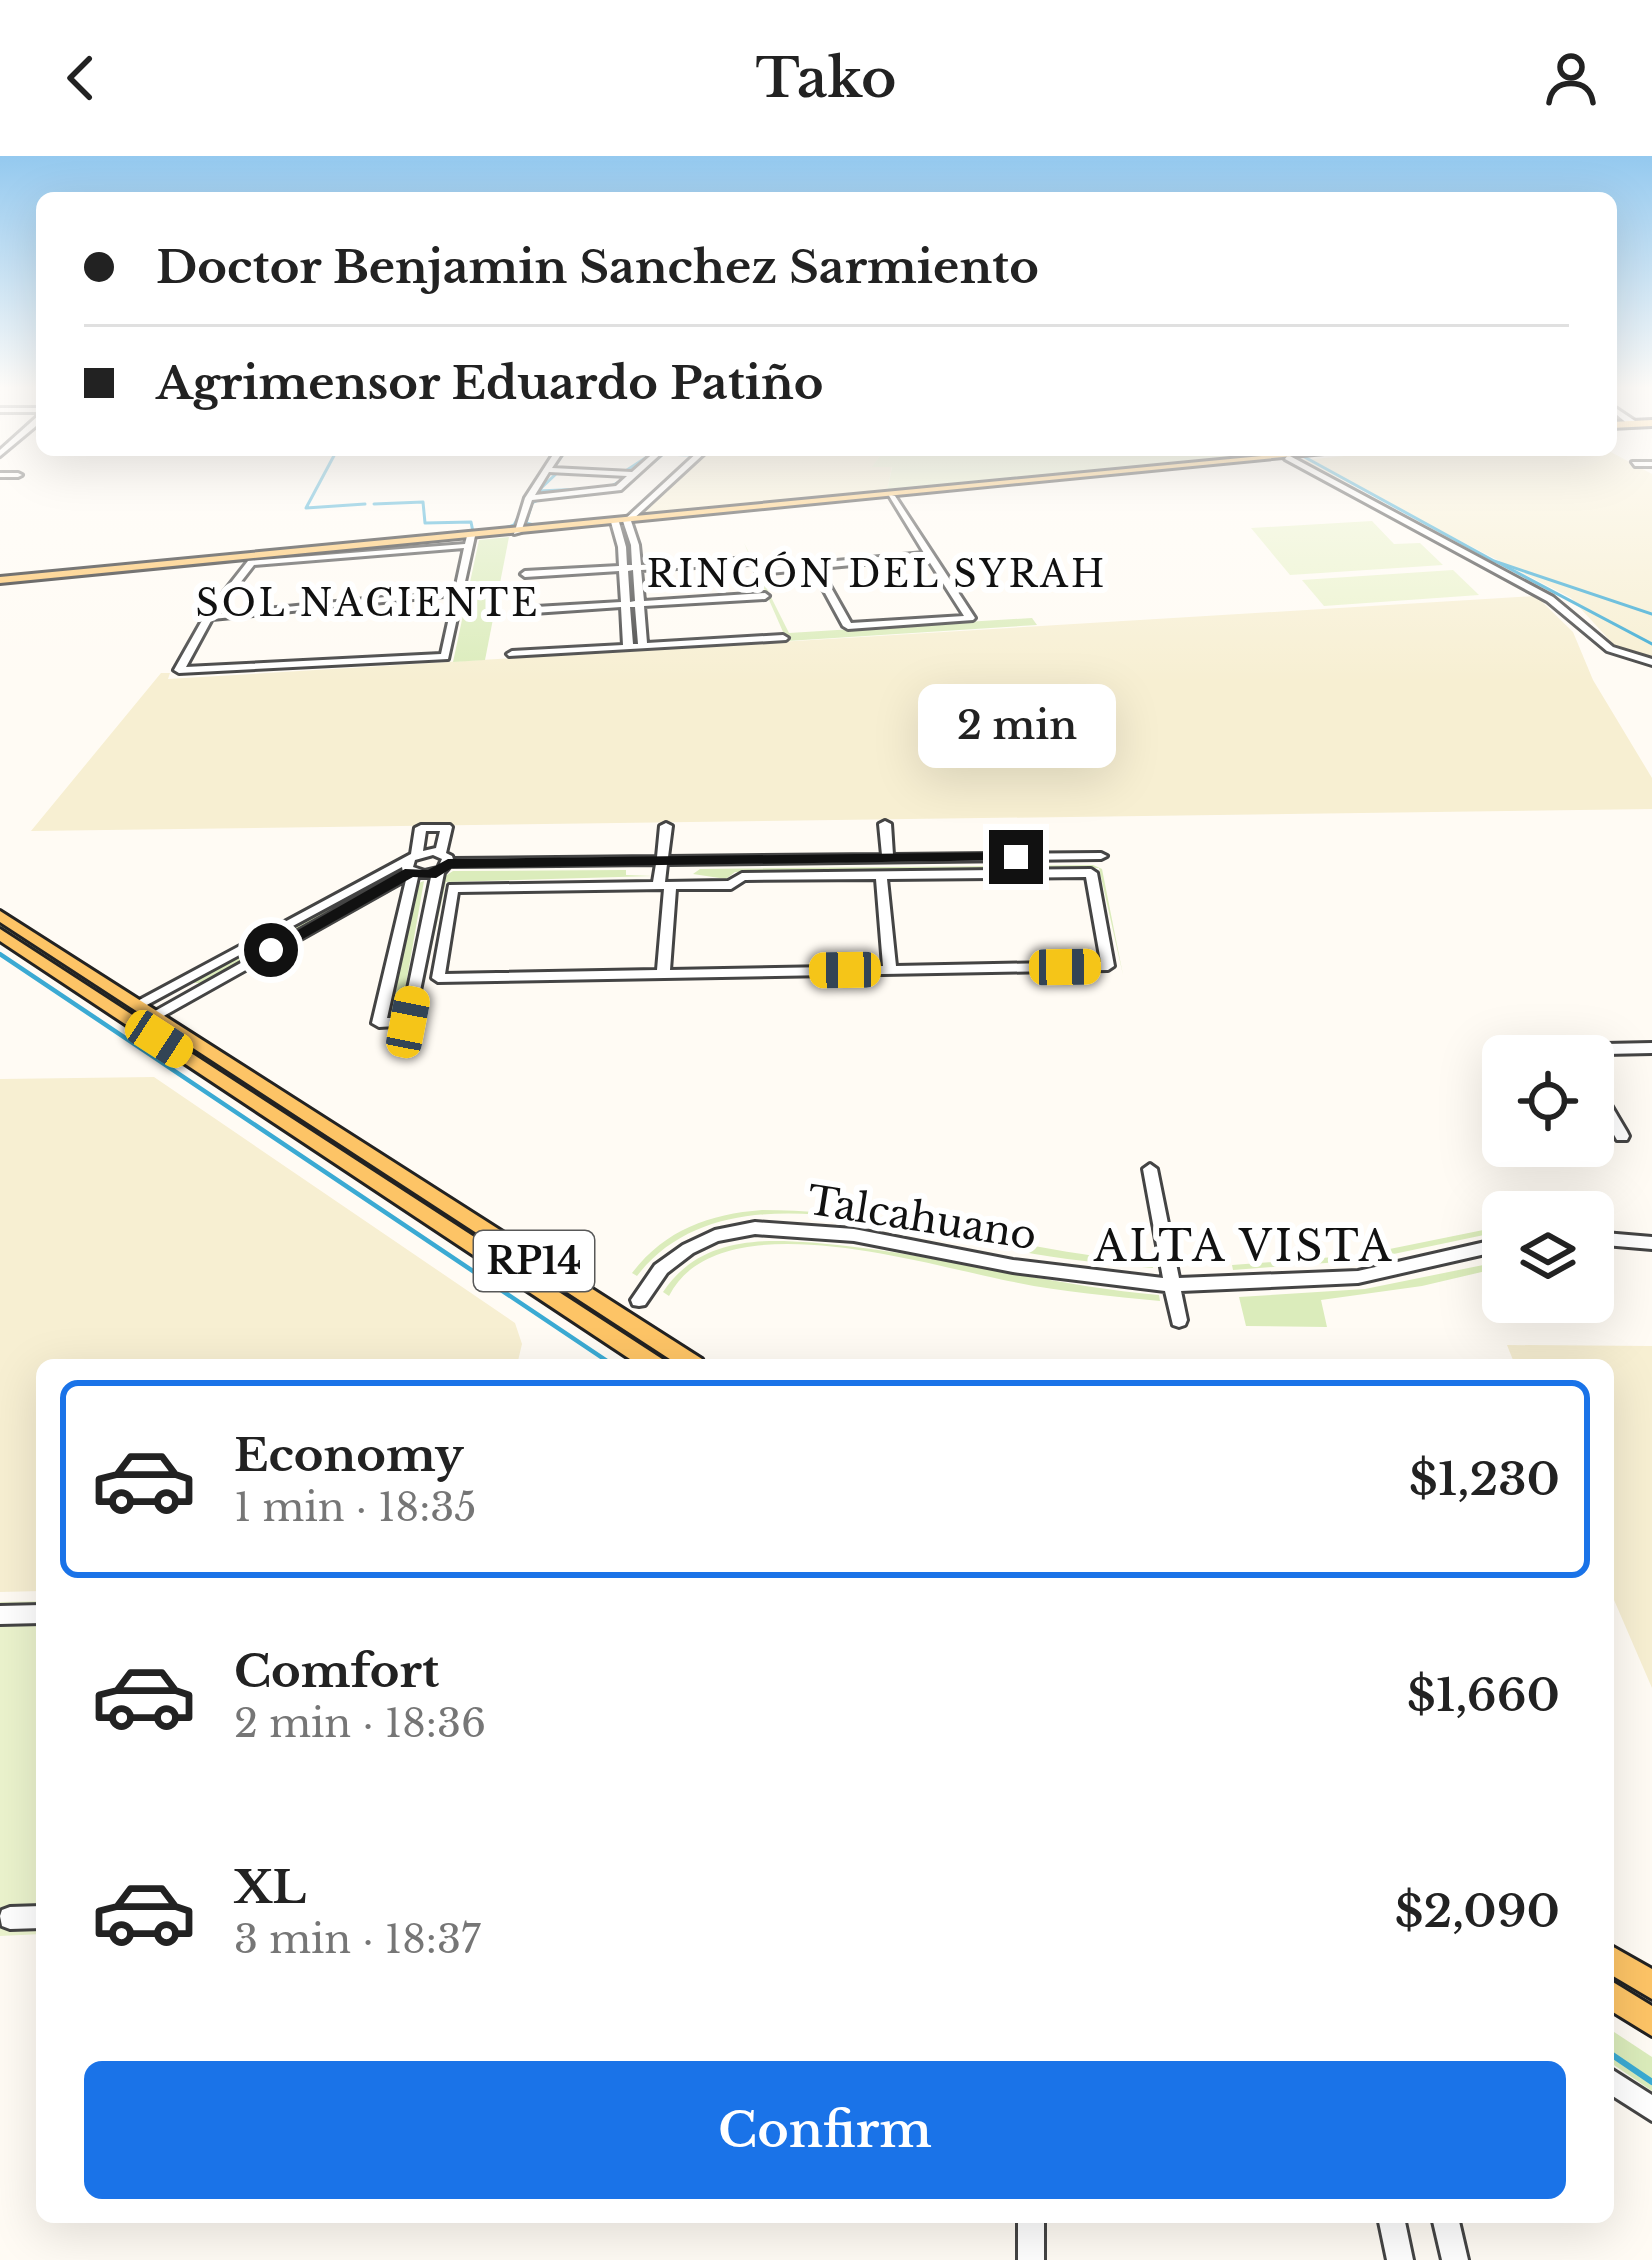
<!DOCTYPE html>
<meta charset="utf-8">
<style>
:root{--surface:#fff;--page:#f6f6f6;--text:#222;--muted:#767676;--line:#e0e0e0;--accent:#1a73e8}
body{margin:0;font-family:"Libre Baskerville",serif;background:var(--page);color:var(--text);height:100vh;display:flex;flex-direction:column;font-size:45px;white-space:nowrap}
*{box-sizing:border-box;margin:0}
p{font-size:39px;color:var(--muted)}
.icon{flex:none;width:66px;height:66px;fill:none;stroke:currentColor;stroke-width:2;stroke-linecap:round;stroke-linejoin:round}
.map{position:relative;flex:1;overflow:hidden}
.sheet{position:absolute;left:36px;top:1203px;width:1578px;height:864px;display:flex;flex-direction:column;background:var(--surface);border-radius:18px;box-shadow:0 12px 48px #0002}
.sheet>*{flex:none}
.hud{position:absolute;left:36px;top:36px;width:1581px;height:264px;border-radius:18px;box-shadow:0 12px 48px #0002;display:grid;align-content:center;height:264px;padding:0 48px;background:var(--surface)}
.tools{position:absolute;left:1482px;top:879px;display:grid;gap:24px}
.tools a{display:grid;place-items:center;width:132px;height:132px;border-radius:18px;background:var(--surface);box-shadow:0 12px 48px #0002;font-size:60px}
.end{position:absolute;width:54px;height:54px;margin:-27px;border:15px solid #111;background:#fff;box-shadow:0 0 0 6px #fff}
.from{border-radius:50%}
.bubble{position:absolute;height:84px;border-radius:18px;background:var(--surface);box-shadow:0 12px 48px #0002;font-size:39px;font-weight:600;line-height:84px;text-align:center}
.car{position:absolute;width:36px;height:72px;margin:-36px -18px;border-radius:15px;box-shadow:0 0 9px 3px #0007;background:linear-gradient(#f5c518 24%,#345 0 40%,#f5c518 0 76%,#345 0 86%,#f5c518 0)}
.hud b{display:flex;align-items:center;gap:42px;height:114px;font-size:45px}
.hud b+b{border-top:3px solid var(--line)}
.hud i{width:30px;height:30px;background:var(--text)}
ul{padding:21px 0 0;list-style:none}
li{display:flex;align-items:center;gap:36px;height:198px;margin:0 24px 18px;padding:0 24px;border:6px solid transparent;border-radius:18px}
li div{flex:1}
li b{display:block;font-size:45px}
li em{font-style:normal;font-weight:600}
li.on{border-color:var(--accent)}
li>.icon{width:108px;height:108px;stroke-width:1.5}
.cta{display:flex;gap:24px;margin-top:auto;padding:24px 48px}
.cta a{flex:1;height:138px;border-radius:18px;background:var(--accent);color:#fff;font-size:48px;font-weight:600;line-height:138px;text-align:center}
header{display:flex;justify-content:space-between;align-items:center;height:156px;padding:0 48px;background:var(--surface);font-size:54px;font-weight:600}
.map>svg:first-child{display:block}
.farmland{fill:#f7efd2}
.green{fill:#dbecbb}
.pitch{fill:#ebf3cd}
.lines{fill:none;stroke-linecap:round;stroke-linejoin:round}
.stream-far2{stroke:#3baad3;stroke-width:3}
.stream-far1{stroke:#3baad3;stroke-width:4.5}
.stream{stroke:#3baad3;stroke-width:6}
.minor-casing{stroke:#444;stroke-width:6}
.major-casing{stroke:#222;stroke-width:6}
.minor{fill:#fff;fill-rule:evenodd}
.major{fill:#fdc466;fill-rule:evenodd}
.route{fill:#111}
.labels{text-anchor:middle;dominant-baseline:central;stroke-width:12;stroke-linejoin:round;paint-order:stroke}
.far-neighbourhood-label{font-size:36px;letter-spacing:3px;fill:#111;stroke:#fff}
.shield{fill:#fff;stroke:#585858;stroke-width:3}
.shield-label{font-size:36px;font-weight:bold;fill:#111}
.street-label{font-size:39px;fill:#111;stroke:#fff}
.neighbourhood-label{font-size:42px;letter-spacing:3px;fill:#111;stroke:#fff}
</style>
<header><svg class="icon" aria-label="back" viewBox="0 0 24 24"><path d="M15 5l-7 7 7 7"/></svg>Tako<svg class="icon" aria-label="person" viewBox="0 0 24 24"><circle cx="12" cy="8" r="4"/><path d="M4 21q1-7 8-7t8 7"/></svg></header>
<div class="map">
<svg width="1652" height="2104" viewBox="0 0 1652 2104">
<rect width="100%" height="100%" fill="#fffbf4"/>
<!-- farmland -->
<g class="farmland">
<polygon points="708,294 884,294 873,310 892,310 887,336 638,359"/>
<polygon points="1405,294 1607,294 1652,318 1652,501 1614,489 1571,442 1304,304"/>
<polygon points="1536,440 1573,476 1593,524 1652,622 1652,653 31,675 161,517 170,517 168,523"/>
<polygon points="154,921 515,1167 522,1188 517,1209 42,1209 42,1435 0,1436 0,923"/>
<polygon points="1507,1189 1652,1190 1652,1532 1608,1430 1608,1209 1515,1209"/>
</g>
<!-- green -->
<g class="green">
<polygon points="509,381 485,504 453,506 479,384"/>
<polygon points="744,387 789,477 1032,462 1037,469 787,485"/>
<polygon points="1093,709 1102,713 1123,819 1099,712 735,716 726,723 693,718 700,713"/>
<polygon points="393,714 400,717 200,827 192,827"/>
<polygon points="626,714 626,719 653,720 446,726 423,831 445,720 453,715"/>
<polygon points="424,725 399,868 387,868 416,728"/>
<polygon points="0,765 357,997 357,999 350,1000 0,772"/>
<polygon points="386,1016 682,1209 669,1209 380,1019"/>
<path d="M 762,1054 C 894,1054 1021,1095 1152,1107 L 1153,1112 C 1105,1108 1056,1103 1008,1093 C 897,1072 720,1012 637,1120 L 632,1117 C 665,1074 709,1058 762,1054 Z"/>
<polygon points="1503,1070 1503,1075 1365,1104 1233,1114 1232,1109 1360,1099"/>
<path d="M 784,1085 C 911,1090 1032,1128 1159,1139 L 1160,1145 C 1111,1140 1062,1136 1014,1126 C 932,1111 719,1041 669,1140 L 663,1136 C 692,1093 735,1084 784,1085 Z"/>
<polygon points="1503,1105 1503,1111 1422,1130 1321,1144 1327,1171 1246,1170 1239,1141 1365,1133"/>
<polygon points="1608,1872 1652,1901 1652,1935 1608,1905"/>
</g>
<!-- pitch -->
<g class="pitch">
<polygon points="884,294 1296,294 887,336 892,311 872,311"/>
<polygon points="1372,365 1394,388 1420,387 1443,409 1290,419 1251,372"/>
<polygon points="1453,414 1479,439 1324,450 1302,424"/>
<polygon points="42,1445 42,1778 0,1780 0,1446"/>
</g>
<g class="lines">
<!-- stream-far2 -->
<g class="stream-far2">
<polyline points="337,294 306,352 365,348"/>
<polyline points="679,294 695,296"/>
<polyline points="1299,298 1494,405 1652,458"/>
<polyline points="559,313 555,310 566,294"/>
<polygon points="558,316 618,319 624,323 608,332 538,335"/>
<polyline points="624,316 653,297 650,294"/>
<polyline points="557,341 619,335 663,298 691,299"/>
<polyline points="374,348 423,346 425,367 471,366 473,376"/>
<polyline points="538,370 526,367 532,347 540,343"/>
<polyline points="502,373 514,369 555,294"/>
<polyline points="1499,407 1652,488"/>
</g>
<!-- stream-far1 -->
<polyline class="stream-far1" points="0,798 613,1209"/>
<!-- stream -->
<polyline class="stream" points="1608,1896 1652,1926"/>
<!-- minor casing -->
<g class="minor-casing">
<g id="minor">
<polygon points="1611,249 1635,265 1635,269 1629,269 1611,254"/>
<rect x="0" y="252" width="42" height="4"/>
<polygon points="39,259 42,259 42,265 0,300 0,294"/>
<path d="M 556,294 L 564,294 L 552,312 L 632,316 L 657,294 L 665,294 L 621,334 L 532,344 L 521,376 L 514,378 L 525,342 ZM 549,316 L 627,320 L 616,330 L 535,339 Z"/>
<path d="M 700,294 L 708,294 L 631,365 L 639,389 L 641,409 L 750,402 L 754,405 L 750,408 L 641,414 L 644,445 L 765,437 L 769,440 L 765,443 L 644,450 L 647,487 L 783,479 L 788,482 L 786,484 L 509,500 L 507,498 L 512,495 L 623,489 L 621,451 L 519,458 L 514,455 L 519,452 L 621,446 L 619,415 L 525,421 L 521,418 L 525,415 L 619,410 L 618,391 L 611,366 L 615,364 L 619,366 L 626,391 L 627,409 L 632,409 L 631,389 L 623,365 ZM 633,414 L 635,445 L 630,446 L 628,415 ZM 630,451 L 635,451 L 638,488 L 633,488 Z"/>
<polygon points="1288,299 1553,441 1613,491 1652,503 1652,509 1607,495 1547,445 1285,303"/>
<polygon points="1632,306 1652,306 1652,310 1635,310"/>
<polygon points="0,317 18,317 22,319 18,321 0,321"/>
<path d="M 888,338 L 895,340 L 975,462 L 973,464 L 848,473 L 843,470 L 812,413 L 760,418 L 756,415 L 760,412 L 924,397 ZM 927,402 L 964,460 L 851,467 L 820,412 Z"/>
<path d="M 471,378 L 475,380 L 448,503 L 179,517 L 174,514 L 204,461 L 248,405 L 465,388 L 467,380 ZM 464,392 L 455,434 L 216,458 L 254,409 ZM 454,439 L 441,498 L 186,511 L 212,463 Z"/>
<path d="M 885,665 L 891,668 L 893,699 L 1101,697 L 1107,700 L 1101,703 L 667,708 L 665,726 L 728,725 L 742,717 L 1091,713 L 1097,717 L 1114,810 L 1108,814 L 438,826 L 432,822 L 449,729 L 653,726 L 656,708 L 450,710 L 444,717 L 413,869 L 379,871 L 372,867 L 406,724 L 160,862 L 155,863 L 148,859 L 403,716 L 402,711 L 143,851 L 133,851 L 132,848 L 411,698 L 415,672 L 421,669 L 450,669 L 452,671 L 446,697 L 452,700 L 453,703 L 657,701 L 660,670 L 666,667 L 672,670 L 668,701 L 882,699 L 879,668 ZM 426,675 L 440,675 L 436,692 L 423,695 ZM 433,699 L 442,703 L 438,712 L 425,715 L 413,711 L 415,704 ZM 418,721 L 431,721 L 402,862 L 387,862 ZM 1086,721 L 1101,806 L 896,810 L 887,723 ZM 876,723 L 883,810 L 670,814 L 676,733 L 731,733 L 745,724 ZM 664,733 L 657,814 L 445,818 L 458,736 Z"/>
<polygon points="1652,887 1652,897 1518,900 1511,895 1518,890"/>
<polygon points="1593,925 1598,927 1627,976 1629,980 1627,984 1617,984 1593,942"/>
<polygon points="1150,1008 1157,1013 1179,1122 1358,1115 1503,1082 1503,1094 1358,1127 1181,1135 1187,1164 1185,1169 1179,1171 1173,1169 1165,1135 1013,1116 854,1085 755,1078 718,1085 693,1097 667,1117 645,1149 639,1150 633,1149 631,1144 655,1109 683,1089 715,1074 755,1066 854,1073 1013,1104 1163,1122 1143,1013"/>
<polygon points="1593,1076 1652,1081 1652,1093 1593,1088"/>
<polygon points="42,1449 42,1467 0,1468 0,1450"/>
<polygon points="42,1750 42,1772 10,1773 2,1770 0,1760 2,1754 10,1751"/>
<polygon points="1608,1911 1652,1939 1652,1965 1608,1937"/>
<rect x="1018" y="2061" width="26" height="43"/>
<polygon points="1378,2061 1404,2061 1413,2104 1387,2104"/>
<polygon points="1432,2061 1458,2061 1468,2104 1442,2104"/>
</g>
</g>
<!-- major casing -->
<g class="major-casing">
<g id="major">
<polygon points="1652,264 1652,270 1611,272 1611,266"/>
<polygon points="1323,294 1355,294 0,427 0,421"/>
<polygon points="0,755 702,1203 705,1209 679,1209 0,766"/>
<polygon points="0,773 662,1203 665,1209 639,1209 0,785"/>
<polygon points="1608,1788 1652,1813 1652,1843 1608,1817"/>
<polygon points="1608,1823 1652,1850 1652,1880 1608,1853"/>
</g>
</g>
<!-- minor -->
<use href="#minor" class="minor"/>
<!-- major -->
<use href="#major" class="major"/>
</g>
<!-- sky -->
<linearGradient id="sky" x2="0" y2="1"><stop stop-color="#94c9ef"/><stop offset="0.44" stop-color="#fffdfa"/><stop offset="1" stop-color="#fffdfa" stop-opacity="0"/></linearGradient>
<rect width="1652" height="526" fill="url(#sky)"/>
<!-- route -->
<polygon class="route" points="1016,696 1021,704 452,712 436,722 413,721 276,798 263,794 405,713 428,714 448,703"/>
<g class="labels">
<!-- far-neighbourhood labels -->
<g class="far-neighbourhood-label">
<text x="877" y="418">RINCÓN DEL SYRAH</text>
<text x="368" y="447">SOL NACIENTE</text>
</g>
<!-- shield labels -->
<rect class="shield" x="474" y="1075" width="120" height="60" rx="9"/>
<g class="shield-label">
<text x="534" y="1105">RP14</text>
</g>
<!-- street labels -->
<g class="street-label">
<text transform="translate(922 1062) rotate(9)">Talcahuano</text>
</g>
<!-- neighbourhood labels -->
<g class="neighbourhood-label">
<text x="1244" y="1090">ALTA VISTA</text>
</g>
</g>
</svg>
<div class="tools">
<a><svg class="icon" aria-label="locate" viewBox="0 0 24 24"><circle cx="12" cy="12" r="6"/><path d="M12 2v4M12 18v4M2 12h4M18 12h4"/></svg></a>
<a><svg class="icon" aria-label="layers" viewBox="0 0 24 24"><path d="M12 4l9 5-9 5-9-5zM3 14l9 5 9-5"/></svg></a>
</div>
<i class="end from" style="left:271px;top:794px"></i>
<i class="end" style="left:1016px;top:701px"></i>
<div class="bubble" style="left:918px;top:528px;width:198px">2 min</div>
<i class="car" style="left:1065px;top:811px;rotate:89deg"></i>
<i class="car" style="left:845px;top:814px;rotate:269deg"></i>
<i class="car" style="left:408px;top:866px;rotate:11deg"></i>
<i class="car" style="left:159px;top:883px;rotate:123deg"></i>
<div class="hud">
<b><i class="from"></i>Doctor Benjamin Sanchez Sarmiento</b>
<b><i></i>Agrimensor Eduardo Patiño</b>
</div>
<section class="sheet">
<ul>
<li class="on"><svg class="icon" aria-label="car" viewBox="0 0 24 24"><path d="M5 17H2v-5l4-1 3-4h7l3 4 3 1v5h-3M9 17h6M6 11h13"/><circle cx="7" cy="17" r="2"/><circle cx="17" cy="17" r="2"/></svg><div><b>Economy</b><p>1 min · 18:35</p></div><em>$1,230</em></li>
<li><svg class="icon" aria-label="car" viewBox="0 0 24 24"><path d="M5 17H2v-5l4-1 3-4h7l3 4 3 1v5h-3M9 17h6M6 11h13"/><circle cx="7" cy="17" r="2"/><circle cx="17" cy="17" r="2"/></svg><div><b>Comfort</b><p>2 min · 18:36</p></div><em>$1,660</em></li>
<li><svg class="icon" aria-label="car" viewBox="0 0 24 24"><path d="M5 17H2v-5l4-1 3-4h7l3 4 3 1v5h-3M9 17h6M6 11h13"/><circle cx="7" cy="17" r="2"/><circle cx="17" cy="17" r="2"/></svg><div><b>XL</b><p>3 min · 18:37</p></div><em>$2,090</em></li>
</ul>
<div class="cta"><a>Confirm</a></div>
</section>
</div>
